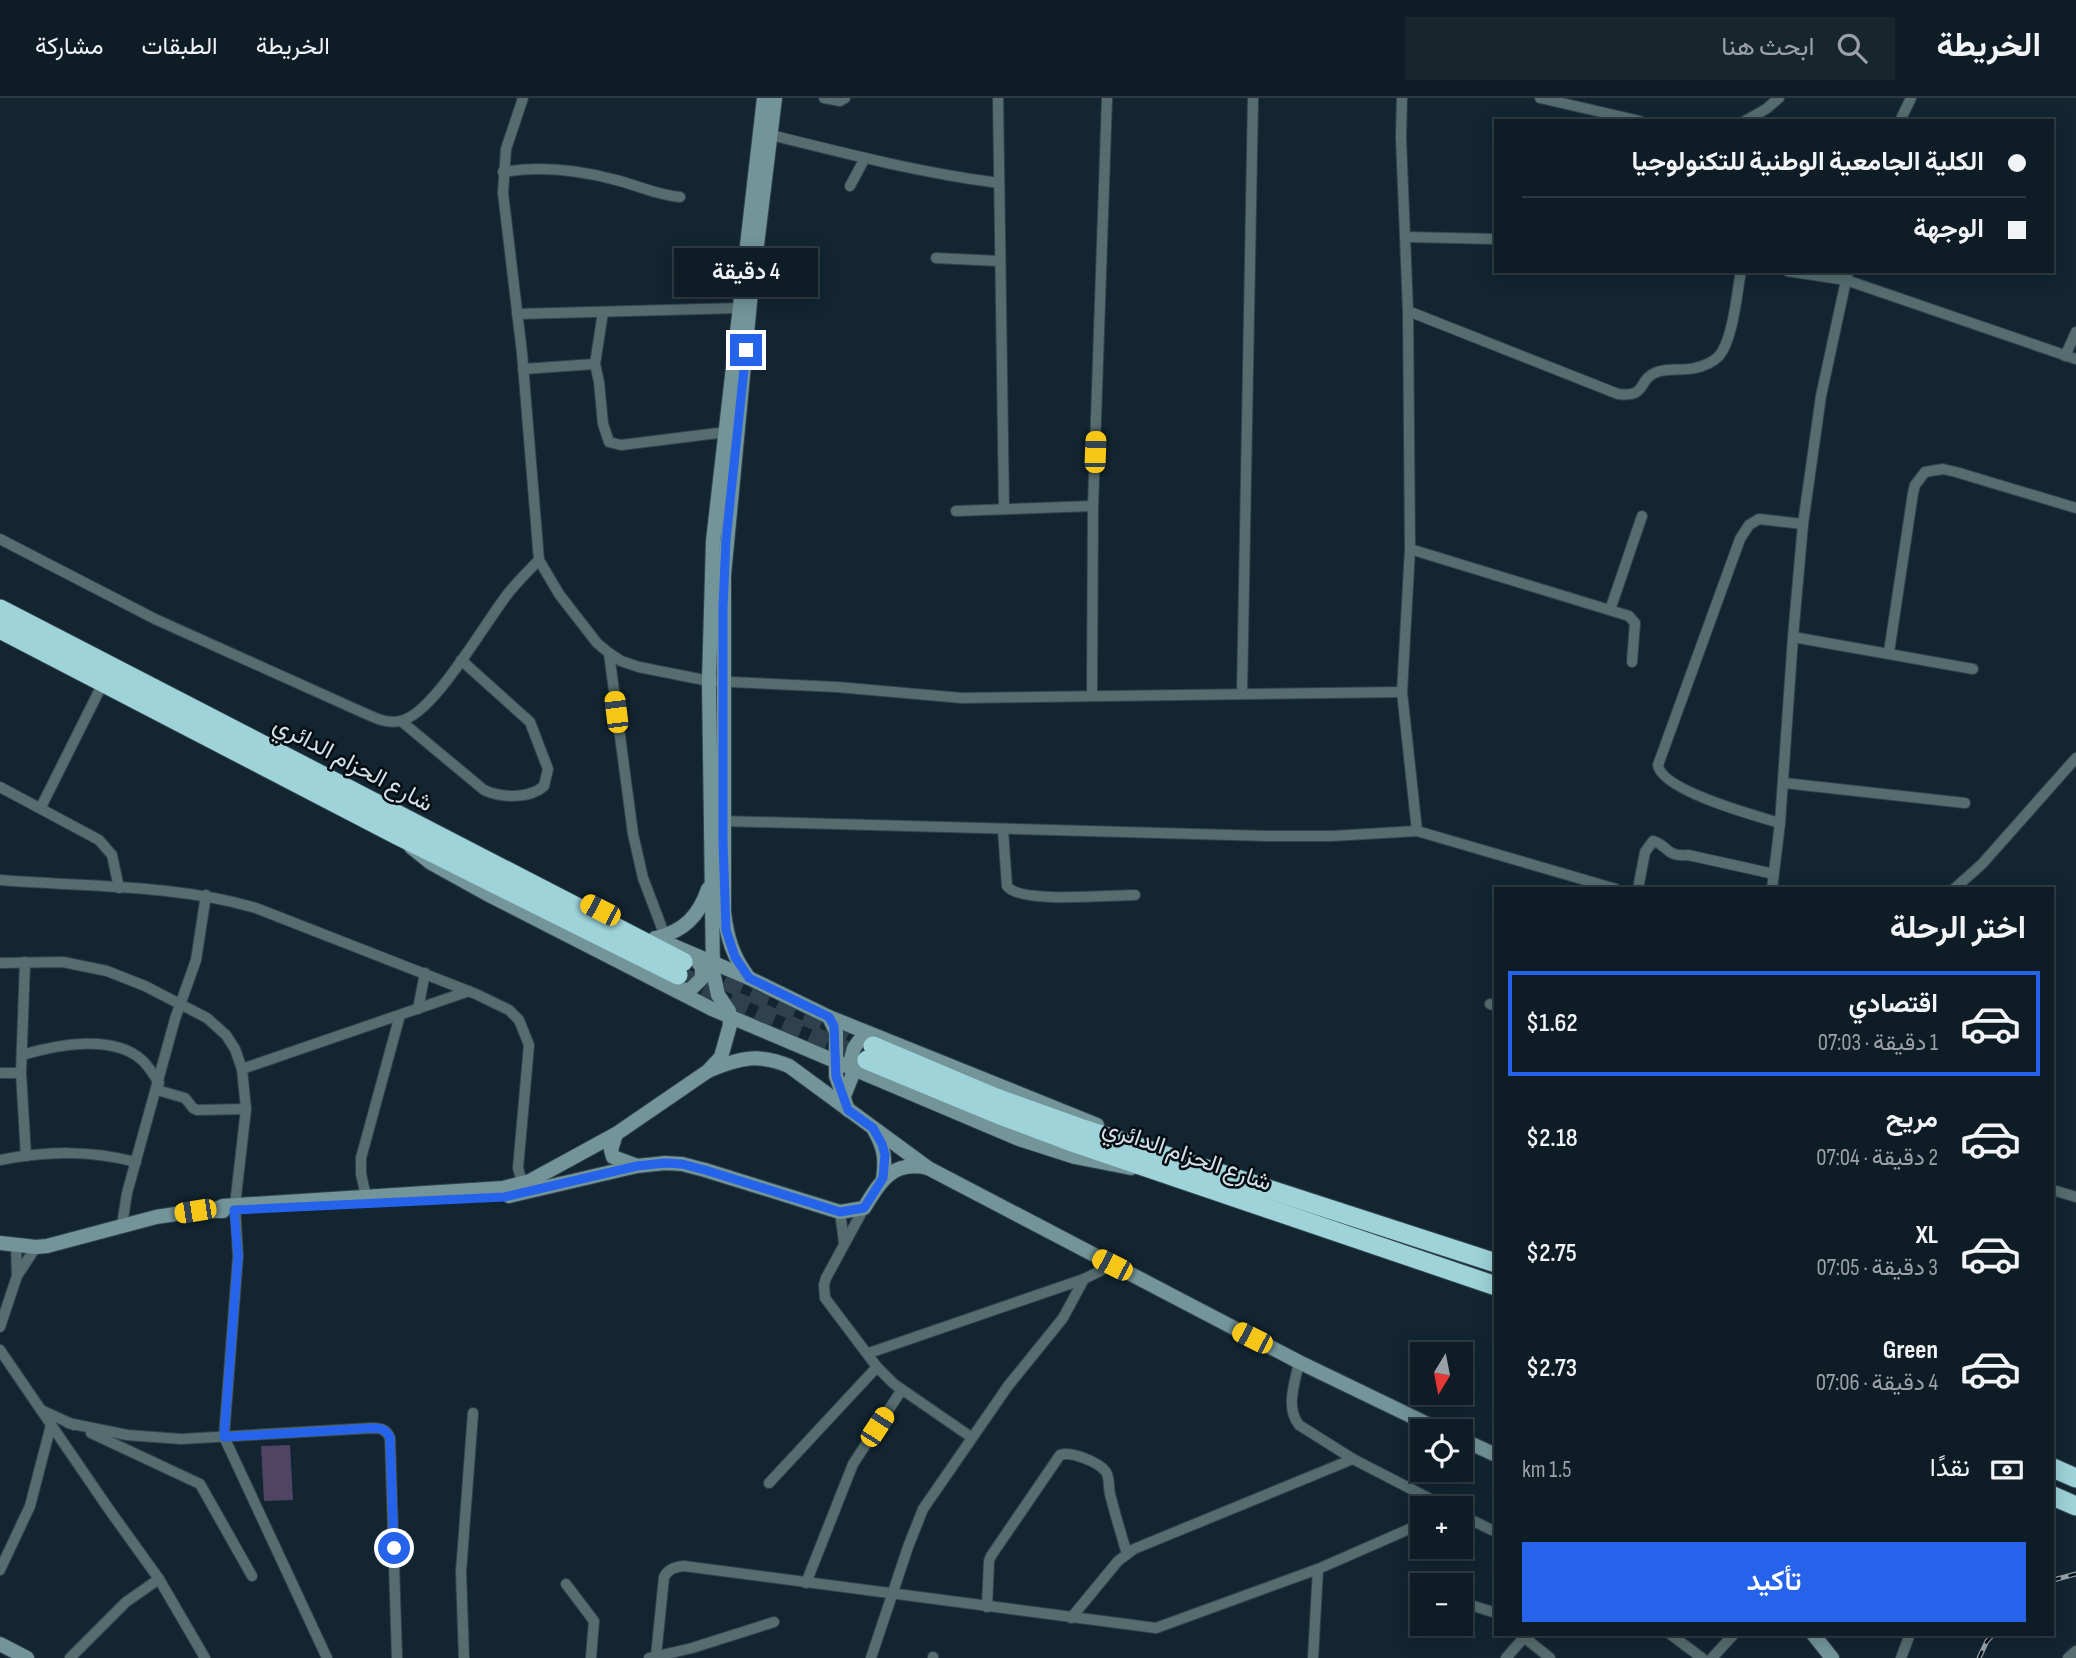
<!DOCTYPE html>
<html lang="ar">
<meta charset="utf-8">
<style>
:root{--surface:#0e1c25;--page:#17252d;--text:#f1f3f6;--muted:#9ba1a7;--line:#2e3a42;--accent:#2563eb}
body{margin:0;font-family:"Sofia Sans Condensed",Vazirmatn,sans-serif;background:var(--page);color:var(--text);direction:rtl;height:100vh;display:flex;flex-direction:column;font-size:26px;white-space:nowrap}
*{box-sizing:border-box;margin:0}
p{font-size:23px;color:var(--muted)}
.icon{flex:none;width:38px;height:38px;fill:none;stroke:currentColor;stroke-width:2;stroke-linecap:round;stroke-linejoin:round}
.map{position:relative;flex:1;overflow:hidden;direction:ltr}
.drawer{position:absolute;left:1494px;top:789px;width:560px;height:749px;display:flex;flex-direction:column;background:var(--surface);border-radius:0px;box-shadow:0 4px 18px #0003,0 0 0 2px var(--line);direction:rtl}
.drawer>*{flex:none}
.hud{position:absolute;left:1494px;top:21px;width:560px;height:154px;border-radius:0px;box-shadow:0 4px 18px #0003,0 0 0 2px var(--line);direction:rtl;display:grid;align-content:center;height:154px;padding:0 28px;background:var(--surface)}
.needle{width:46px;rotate:190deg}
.buttons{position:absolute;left:1410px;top:1244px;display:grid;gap:14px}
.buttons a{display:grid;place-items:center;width:63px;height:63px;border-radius:0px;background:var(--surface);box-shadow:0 4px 18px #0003,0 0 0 2px var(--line);font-size:35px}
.end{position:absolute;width:32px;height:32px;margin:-16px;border:9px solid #2563eb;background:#fff;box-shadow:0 0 0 4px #fff}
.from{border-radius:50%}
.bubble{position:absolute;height:49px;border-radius:0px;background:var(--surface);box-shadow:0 4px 18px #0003,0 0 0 2px var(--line);font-size:23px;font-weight:600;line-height:49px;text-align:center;direction:rtl}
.car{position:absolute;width:21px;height:42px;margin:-21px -10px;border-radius:9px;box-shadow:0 0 5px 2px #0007;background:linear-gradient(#f5c518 24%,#345 0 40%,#f5c518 0 76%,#345 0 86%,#f5c518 0)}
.hud b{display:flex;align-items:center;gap:24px;height:66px;font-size:26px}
.hud b+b{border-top:2px solid var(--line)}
.hud i{width:18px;height:18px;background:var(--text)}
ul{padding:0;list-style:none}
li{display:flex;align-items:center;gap:21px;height:105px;margin:0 14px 10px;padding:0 14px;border:4px solid transparent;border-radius:0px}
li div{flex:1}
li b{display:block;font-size:26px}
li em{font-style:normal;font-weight:600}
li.active{border-color:var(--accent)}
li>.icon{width:63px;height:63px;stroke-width:1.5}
h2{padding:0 28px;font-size:32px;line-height:84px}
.pay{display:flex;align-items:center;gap:18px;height:77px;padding:0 28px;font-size:26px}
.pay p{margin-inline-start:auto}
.action{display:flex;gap:14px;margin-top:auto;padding:14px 28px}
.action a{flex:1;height:80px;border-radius:0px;background:var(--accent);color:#fff;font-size:28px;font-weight:600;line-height:80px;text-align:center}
header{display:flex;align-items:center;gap:42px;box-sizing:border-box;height:98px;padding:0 35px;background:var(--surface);border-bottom:2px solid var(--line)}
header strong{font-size:33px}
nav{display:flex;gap:38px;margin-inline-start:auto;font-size:24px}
.search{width:490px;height:63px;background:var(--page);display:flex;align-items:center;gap:18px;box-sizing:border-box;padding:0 24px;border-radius:0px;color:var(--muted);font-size:26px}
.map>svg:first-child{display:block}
.pitch{fill:#504464}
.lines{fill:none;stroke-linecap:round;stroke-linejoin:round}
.highway-tunnel{stroke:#2f414c;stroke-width:19;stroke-dasharray:19 10;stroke-linecap:butt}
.street-casing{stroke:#31434e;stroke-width:12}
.secondary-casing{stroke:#31434e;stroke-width:16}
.highway-casing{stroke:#31434e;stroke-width:21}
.street{stroke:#566c6e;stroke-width:10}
.secondary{stroke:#739599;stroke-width:14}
.highway{stroke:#9dd3d9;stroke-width:19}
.rail-casing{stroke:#95a2ac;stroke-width:5}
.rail{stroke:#060d12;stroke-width:2.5;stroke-dasharray:8;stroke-linecap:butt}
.route{stroke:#2563eb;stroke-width:9}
.labels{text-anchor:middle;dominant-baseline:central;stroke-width:5;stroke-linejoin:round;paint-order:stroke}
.street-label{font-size:24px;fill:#d5e0e8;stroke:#060d12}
</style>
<header>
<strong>الخريطة</strong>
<div class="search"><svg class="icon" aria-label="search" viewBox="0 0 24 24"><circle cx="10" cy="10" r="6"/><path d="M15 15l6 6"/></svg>ابحث هنا</div>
<nav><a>الخريطة</a><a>الطبقات</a><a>مشاركة</a></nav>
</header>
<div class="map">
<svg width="2076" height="1560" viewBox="0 0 2076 1560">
<rect width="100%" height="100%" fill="#122531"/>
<!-- pitch -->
<polygon class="pitch" points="290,1347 293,1402 264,1403 261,1348"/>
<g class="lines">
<!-- highway-tunnel -->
<g class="highway-tunnel">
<polyline points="698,871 873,948"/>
<polyline points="678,877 867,962"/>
</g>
<!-- street casing -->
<g class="street-casing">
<g id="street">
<polyline points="523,0 506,51 503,95 522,255 539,462 559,496 597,545 609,555 621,563 639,569 709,583 837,589 962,600 1402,594"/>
<polyline points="824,0 840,3 845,0"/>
<polyline points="998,0 1004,410"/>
<polyline points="1402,0 1401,40 1408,213 1410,451 1402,594 1417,733"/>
<polyline points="1540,0 1640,23"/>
<polyline points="1745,23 1766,11 1779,0"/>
<polyline points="1900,23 1911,0"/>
<path d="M 771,37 C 847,56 922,75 999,85"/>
<path d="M 503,74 C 538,68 577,72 612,81 C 635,86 655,97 680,99"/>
<polyline points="850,88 865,60"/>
<polyline points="1406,139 1496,141"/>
<polyline points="936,160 999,163"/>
<polyline points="1787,173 1846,182 2076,261"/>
<path d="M 1408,213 L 1618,296 C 1648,300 1637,281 1657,274 C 1669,270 1683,273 1695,270 C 1704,268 1713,264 1719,258 C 1733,242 1737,194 1741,173"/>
<polyline points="603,214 595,266 599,284 603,326 609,344 621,347 726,334"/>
<polyline points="517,216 739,210"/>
<polyline points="2065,258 2076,234"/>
<polyline points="523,271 595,266"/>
<polyline points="956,413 1093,408"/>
<path d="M 0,441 L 155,521 L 364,615 C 375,620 387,626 400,623 C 434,617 486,522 510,493 C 519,482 529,472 539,462"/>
<polyline points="1410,451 1629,518 1635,525 1632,564"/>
<polyline points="1610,512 1642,418"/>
<polyline points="1793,539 1973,571"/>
<polyline points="1889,554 1913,395 1915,387 1925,374 1943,371 1956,374 2076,410"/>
<polyline points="609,555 633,736 643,780 665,838"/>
<polyline points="1242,596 1253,0"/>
<polyline points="1092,598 1093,408 1107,0"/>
<path d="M 401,623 L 484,692 C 501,700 530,701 544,688 L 548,671 L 530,624 L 461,562"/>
<polyline points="1784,685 1965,705"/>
<polyline points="0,689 99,742 112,757 119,790"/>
<polyline points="41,709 103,585"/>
<polyline points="723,723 1268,738 1332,738 1417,733 1616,791"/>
<path d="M 1780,725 C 1756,718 1661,692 1658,667 L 1740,441 L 1749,427 L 1759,421 L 1803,426"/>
<path d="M 1003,732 L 1007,788 C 1019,806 1111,797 1135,797"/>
<path d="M 0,782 C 85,789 174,786 256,810 L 476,896 L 509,912 L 519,922 L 529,947 L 518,1070 L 524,1092"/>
<path d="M 1638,791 L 1645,754 L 1653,743 C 1668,747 1665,759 1688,757 L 1774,776"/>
<polyline points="1772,791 1780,725 1793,539 1803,426 1821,298 1848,173"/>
<polyline points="1954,791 1982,766 2076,660"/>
<polyline points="25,864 21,975 26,1058"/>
<polyline points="0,865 63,864 107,873 145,888 207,920 226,937 235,951 242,971 246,1011 235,1107 238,1158 224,1339 327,1560"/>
<polyline points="1490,906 1496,908"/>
<polyline points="418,911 425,875"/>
<path d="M 22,957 C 56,947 114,935 143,963 C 149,969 154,977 159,985"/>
<polyline points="242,971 469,893"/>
<polyline points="0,975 21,975"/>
<polyline points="157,992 185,1000 193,1010 197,1012 246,1011"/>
<path d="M 0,1062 C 47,1053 89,1052 136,1064"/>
<polyline points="2053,1092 2076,1099"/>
<polyline points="366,1098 361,1076 361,1060 400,917"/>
<polyline points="864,1110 826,1180 824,1187 825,1200 877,1269 894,1286 971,1339"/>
<polyline points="840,1114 844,1145"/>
<polyline points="122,1127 127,1095 175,921 196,862 206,797"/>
<polyline points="16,1147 17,1178"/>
<polyline points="0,1229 17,1178 36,1149"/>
<polyline points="0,1252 108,1410 159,1481 205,1560"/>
<polyline points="869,1255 1084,1181"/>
<path d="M 1299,1264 C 1295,1285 1285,1309 1299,1327 L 1353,1361 L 1448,1410"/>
<polyline points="41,1312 74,1327"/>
<path d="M 68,1325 L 127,1337 L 181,1341 L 372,1330 C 381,1330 386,1331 390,1340 L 397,1560"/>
<polyline points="91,1335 200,1386 252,1478"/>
<polyline points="769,1385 877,1269"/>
<polyline points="1461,1417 1496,1434"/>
<polyline points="0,1472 30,1408 51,1327"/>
<polyline points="806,1485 853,1366 901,1293"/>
<polyline points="566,1486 594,1523 591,1560"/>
<polyline points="1461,1504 1496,1515"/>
<path d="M 987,1509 L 989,1463 L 991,1458 L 1060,1357 C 1071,1353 1099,1364 1106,1374 C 1110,1380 1108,1388 1110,1396 C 1115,1416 1121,1436 1127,1456"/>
<polyline points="1071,1520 1118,1463 1134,1451 1353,1361"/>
<polyline points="1670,1536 1702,1560"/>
<polyline points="1525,1540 1550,1560"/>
<path d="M 656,1558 L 664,1479 C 668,1471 675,1469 684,1468 L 1156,1530 L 1318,1471 L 1423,1425"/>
<polyline points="933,1559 933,1560"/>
<polyline points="70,1560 126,1504 159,1481"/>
<polyline points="464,1560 461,1474 473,1315"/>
<polyline points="649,1560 692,1550 774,1524"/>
<polyline points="871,1560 908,1449 923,1411 1008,1288 1063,1220 1084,1181 1112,1167"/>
<polyline points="1313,1560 1318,1471"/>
<polyline points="1506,1560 1527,1536"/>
<polyline points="1712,1560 1734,1536"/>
<polyline points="1901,1560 1910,1536"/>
<polyline points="2068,1560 2076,1553"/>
</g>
</g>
<!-- secondary casing -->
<g class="secondary-casing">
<g id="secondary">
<polyline points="411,749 431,765 487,796 712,911 1019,1041 1075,1059 1131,1070"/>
<polyline points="655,840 749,880 829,919 1097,1027"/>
<path d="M 656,840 C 684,833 699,818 708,791"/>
<path d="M 749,880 C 733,859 727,840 724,814 L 724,477 L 750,204 L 775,0"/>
<polyline points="677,893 691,891 702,880 702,869 691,856"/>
<polyline points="829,919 836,934 836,978 848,1012"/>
<path d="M 710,972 C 740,960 758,955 789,968 L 928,1070 L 1299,1264 L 1444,1334"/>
<polyline points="844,998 854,973 851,961 854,950 859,943 874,938"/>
<path d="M 874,1032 C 884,1049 886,1061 883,1081"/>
<polyline points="616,1036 611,1052 613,1059 635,1067"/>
<path d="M 509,1098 L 637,1068 L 665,1065 L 682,1066 L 705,1072 L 840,1114 L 864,1110 C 881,1083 892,1062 928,1070"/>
<polyline points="214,1112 223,1108 503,1090 530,1083 616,1036 708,973 721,959 730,927 729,913 718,897 713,874 709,583 713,443 764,0"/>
<polyline points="0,1145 36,1149 47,1148 156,1119 195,1113 223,1113"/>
<polyline points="1461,1341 1496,1357"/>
<polyline points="1813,1536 1832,1560"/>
<polyline points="0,1546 27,1560"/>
</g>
</g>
<!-- highway casing -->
<g class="highway-casing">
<g id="highway">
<polyline points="0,511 683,864"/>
<polyline points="0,531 397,737 678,877"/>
<polyline points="873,948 996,1000 1080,1030 1496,1165"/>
<polyline points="867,962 1000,1017 1075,1045 1496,1188"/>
<polyline points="2053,1370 2076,1380"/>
<polyline points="2053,1398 2076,1408"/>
</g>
</g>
<!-- street -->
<use href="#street" class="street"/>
<!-- secondary -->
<use href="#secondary" class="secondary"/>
<!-- highway -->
<use href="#highway" class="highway"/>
<!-- rail casing -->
<g class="rail-casing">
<g id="rail">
<polyline points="2053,1482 2076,1476"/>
<polyline points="1979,1560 1987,1543 1994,1536"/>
</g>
</g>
<!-- rail -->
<use href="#rail" class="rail"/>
</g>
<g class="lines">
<!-- route -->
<path class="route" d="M 394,1450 L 390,1340 C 386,1331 381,1330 372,1330 L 224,1339 L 238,1158 L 234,1112 L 504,1099 L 637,1068 L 665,1065 L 682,1066 L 705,1072 L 840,1114 L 864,1110 L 883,1080 L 885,1057 L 882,1046 L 873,1030 L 848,1012 L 836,978 L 834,928 L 829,919 L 749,880 L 735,859 L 726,832 L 723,744 L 723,509 L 726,442 L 746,252"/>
</g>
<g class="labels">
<!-- street labels -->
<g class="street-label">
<text transform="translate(353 666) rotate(28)">شارع الحزام الدائري</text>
<text transform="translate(1187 1057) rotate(19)">شارع الحزام الدائري</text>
</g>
</g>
</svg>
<div class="buttons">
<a><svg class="needle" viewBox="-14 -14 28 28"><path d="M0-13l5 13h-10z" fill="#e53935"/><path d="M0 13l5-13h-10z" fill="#9ba1a7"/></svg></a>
<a><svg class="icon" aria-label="locate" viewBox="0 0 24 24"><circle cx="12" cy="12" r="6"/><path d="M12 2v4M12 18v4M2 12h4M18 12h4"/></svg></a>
<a>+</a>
<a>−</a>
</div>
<i class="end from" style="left:394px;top:1450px"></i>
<i class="end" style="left:746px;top:252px"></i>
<div class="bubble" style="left:674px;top:150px;width:144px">4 دقيقة</div>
<i class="car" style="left:1095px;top:354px;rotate:2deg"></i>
<i class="car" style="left:616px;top:614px;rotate:353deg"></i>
<i class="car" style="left:600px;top:812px;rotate:297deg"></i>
<i class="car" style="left:195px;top:1113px;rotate:261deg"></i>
<i class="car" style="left:1112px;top:1167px;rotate:297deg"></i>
<i class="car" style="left:1252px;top:1240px;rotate:297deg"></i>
<i class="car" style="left:877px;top:1329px;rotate:33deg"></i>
<div class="hud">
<b><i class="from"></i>الكلية الجامعية الوطنية للتكنولوجيا</b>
<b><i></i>الوجهة</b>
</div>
<section class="drawer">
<h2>اختر الرحلة</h2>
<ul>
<li class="active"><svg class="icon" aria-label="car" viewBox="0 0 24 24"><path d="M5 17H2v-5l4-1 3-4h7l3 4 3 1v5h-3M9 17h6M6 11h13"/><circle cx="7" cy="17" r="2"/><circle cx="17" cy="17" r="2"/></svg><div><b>اقتصادي</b><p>1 دقيقة · 07:03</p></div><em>$1.62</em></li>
<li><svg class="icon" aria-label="car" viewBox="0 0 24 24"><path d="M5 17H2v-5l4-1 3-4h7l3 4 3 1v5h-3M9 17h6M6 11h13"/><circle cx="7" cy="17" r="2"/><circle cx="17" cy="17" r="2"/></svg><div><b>مريح</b><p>2 دقيقة · 07:04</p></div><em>$2.18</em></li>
<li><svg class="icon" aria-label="car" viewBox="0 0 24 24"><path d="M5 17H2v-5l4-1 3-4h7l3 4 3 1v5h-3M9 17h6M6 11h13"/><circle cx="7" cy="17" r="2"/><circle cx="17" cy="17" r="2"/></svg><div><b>XL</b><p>3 دقيقة · 07:05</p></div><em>$2.75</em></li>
<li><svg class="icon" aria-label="car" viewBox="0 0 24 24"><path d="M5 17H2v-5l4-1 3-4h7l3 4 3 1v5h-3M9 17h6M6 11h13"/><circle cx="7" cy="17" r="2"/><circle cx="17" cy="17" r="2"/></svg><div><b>Green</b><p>4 دقيقة · 07:06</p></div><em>$2.73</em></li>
</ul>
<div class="pay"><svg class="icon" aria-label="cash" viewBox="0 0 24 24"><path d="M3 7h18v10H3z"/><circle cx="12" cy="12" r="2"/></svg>نقدًا<p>1.5 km</p></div>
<div class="action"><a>تأكيد</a></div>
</section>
</div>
